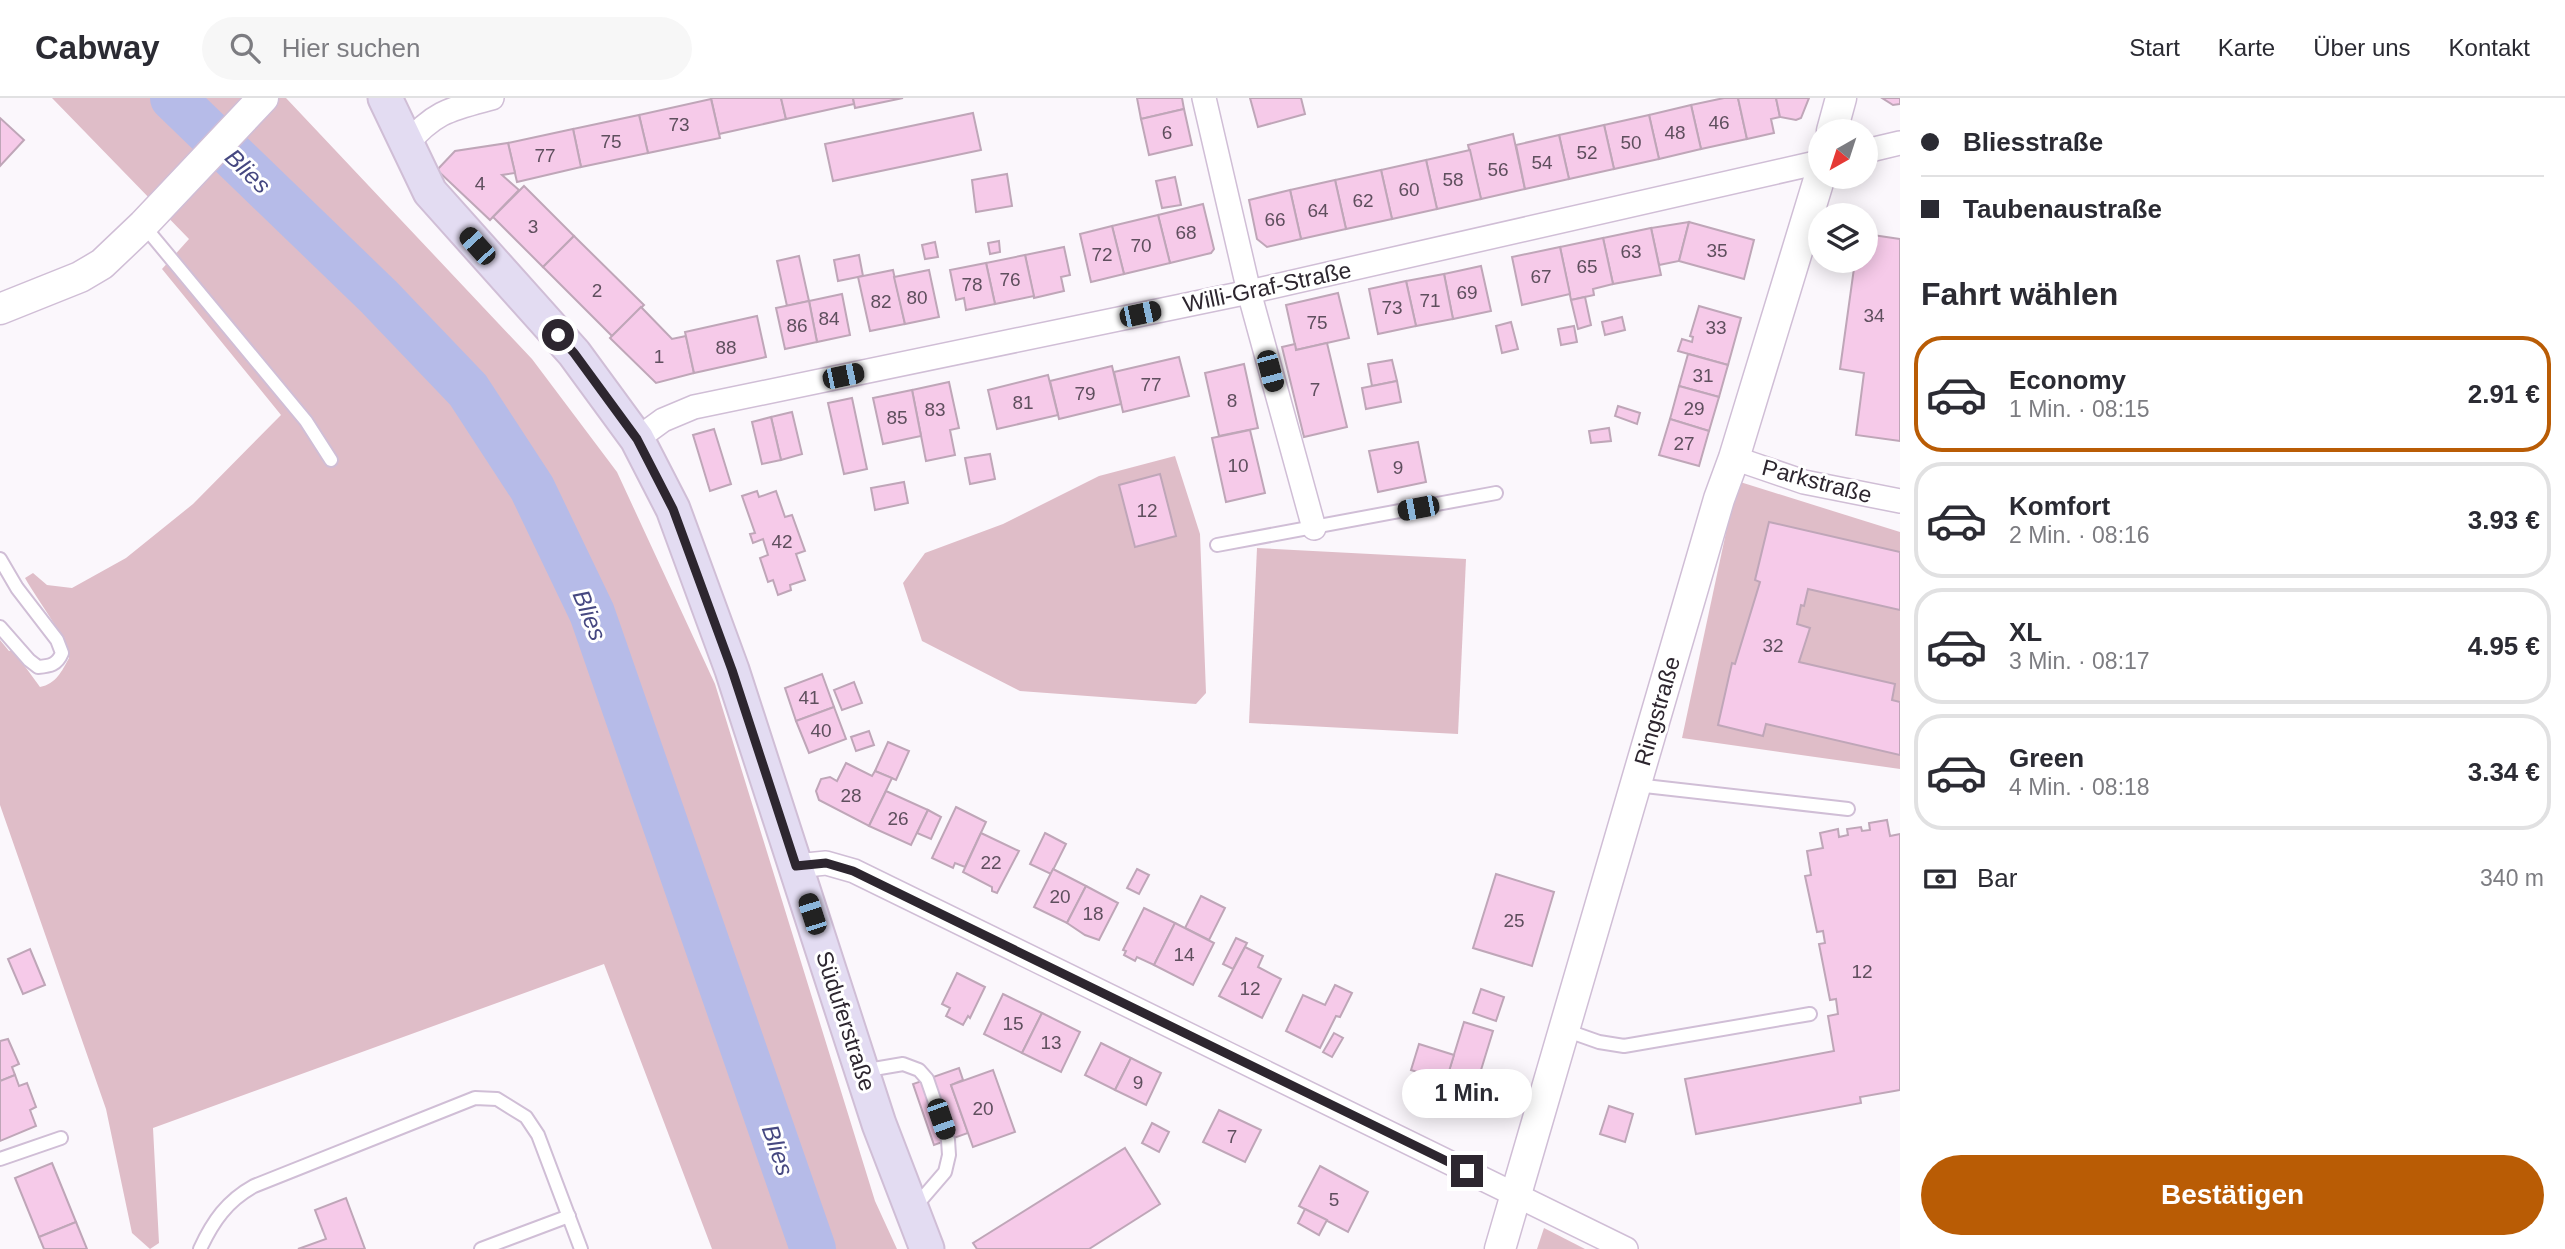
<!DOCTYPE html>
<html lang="de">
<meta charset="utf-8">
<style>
:root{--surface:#fff;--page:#f7f7f7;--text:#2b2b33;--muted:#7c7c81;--line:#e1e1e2;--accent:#b95c05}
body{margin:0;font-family:Helvetica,sans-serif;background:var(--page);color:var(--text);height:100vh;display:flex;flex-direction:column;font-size:26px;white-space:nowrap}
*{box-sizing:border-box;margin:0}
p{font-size:23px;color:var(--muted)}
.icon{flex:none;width:38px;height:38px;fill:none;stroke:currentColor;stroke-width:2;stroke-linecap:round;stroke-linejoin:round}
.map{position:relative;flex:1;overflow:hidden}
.details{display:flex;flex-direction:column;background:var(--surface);width:665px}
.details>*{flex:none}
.banner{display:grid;align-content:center;height:154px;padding:0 21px;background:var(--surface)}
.needle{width:46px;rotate:219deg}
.tools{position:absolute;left:1808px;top:21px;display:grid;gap:14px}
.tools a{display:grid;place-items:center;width:70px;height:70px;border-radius:50%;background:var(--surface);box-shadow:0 4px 18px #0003;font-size:35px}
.end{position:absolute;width:32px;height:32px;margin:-16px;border:9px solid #2d262f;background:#fff;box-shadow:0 0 0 4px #fff}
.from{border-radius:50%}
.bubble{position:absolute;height:49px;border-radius:24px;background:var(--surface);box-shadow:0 4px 18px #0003;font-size:23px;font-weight:800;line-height:49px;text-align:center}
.car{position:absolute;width:21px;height:42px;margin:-21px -10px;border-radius:9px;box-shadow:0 0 5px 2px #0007;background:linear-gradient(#222 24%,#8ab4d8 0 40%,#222 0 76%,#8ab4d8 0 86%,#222 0)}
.banner b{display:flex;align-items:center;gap:24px;height:66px;font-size:26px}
.banner b+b{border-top:2px solid var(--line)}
.banner i{width:18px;height:18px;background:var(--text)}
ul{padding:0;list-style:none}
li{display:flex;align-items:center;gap:21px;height:116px;margin:0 14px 10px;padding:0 7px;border:4px solid var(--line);border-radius:28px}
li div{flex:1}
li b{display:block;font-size:26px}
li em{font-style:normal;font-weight:800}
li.selected{border-color:var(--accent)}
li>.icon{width:63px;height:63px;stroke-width:1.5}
h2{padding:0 21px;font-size:32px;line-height:84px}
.pay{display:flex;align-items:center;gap:18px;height:77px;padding:0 21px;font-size:26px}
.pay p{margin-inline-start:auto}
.action{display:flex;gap:14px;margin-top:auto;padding:14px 21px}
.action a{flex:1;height:80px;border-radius:42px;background:var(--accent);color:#fff;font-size:28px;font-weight:800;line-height:80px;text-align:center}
header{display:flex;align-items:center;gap:42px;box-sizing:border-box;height:98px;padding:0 35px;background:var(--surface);border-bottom:2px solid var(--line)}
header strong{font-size:33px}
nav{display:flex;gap:38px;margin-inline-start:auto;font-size:24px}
.search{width:490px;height:63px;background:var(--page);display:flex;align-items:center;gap:18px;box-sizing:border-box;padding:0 24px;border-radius:38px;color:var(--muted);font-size:26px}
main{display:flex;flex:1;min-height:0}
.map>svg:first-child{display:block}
.green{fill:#dfbdc8}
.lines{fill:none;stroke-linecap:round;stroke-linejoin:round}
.river{stroke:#b6bbe8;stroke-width:46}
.building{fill:#f6cae9;stroke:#bfa6b8;stroke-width:2}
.service-casing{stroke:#d0bed6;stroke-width:16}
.minor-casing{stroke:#d0bed6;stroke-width:26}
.tertiary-casing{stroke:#d0bed6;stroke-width:33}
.secondary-casing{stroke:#d0bed6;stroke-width:37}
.service{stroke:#fff;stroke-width:12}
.minor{stroke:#fff;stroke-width:23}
.tertiary{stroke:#fff;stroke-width:30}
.secondary{stroke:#e3dcf2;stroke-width:33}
.route{stroke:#2d262f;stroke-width:9}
.labels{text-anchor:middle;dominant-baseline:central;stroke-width:6;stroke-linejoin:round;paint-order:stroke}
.number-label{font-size:19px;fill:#5f4f5e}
.street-label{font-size:23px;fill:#2d262f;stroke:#fff}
.water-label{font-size:24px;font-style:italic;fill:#464881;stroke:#fff}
</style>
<header>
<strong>Cabway</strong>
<div class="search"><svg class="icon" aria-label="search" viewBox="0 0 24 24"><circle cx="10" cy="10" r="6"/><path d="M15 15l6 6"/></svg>Hier suchen</div>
<nav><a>Start</a><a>Karte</a><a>Über uns</a><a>Kontakt</a></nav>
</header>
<main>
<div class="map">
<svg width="1900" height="1151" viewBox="0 0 1900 1151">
<rect width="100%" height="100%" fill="#fbf7fc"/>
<!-- green -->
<g class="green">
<path d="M 52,0 L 286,0 L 532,261 L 617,374 L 715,586 L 875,1103 L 897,1151 L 712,1151 L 604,866 L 153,1030 L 159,1145 L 150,1151 L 132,1135 L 106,1011 L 0,707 L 0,542 L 9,553 L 13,552 L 40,589 C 56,586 62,573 69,560 C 63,533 39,505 25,480 L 33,475 L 47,487 L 72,490 L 126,460 L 193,406 L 281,317 L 162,171 L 189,141 Z"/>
<polygon points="1175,358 1200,436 1206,595 1196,606 1020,593 922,543 903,485 925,455 1003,426 1099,378"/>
<polygon points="1737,383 1900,434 1900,671 1682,640"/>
<polygon points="1257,450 1466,461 1458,636 1249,625"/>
<polygon points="1544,1130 1585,1151 1537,1151"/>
</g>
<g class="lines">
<!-- river -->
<polyline class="river" points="173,0 379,199 468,292 532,390 592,515 813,1151"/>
</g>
<!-- building -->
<g class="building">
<polygon points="711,0 781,0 786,21 719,36"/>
<polygon points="781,0 853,0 854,6 786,21"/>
<polygon points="853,0 903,0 855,10"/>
<polygon points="1137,0 1182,0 1184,11 1141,21"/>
<polygon points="1250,0 1301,0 1305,16 1258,29"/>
<polygon points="1724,0 1738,0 1747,41 1701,51 1691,7"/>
<polygon points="1738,0 1776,0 1780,19 1771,21 1774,35 1747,41"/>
<polygon points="1776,0 1809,0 1801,20 1796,22 1780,19"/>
<polygon points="1882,0 1900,0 1900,6 1893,7"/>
<polygon points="711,1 720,40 648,55 639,17"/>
<polygon points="1691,7 1701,51 1659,61 1649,17"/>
<polygon points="1184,11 1192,47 1149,57 1141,21"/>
<polygon points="973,15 981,52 833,83 825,46"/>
<polygon points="639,17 648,55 581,69 573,31"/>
<polygon points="1649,17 1659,61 1614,71 1604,27"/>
<polygon points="0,20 24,42 0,68"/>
<polygon points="1604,27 1614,71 1569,81 1559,37"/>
<polygon points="573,31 581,69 517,84 508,45"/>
<polygon points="1513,36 1525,91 1481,101 1468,47"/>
<polygon points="1559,37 1569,81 1525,91 1516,47"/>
<polygon points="508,45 515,75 502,77 519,92 490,122 437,72 455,53"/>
<polygon points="1470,52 1481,101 1437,111 1426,62"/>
<polygon points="1426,62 1437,111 1392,121 1381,72"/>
<polygon points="1381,72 1392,121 1346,131 1335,82"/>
<polygon points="1007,76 1012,108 976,114 972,82"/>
<polygon points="1175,79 1181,107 1162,110 1156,83"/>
<polygon points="1335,82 1346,131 1301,141 1290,92"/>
<polygon points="524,88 574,138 543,169 493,119"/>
<polygon points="1290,92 1301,141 1267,149 1257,141 1249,102"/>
<polygon points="1203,106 1214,151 1211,155 1170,165 1158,117"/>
<polygon points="1158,117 1170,165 1124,176 1112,128"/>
<polygon points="1689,124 1679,163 1659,167 1651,130"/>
<polygon points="1689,124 1754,142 1744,181 1679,163"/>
<polygon points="1112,128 1124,176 1091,184 1080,136"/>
<polygon points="1651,130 1661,177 1613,186 1603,140"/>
<polygon points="1866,136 1900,141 1900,343 1856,337 1864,275 1840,271 1855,163 1866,163"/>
<polygon points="574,138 644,207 612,238 543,169"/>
<polygon points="1603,140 1613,186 1593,191 1594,197 1571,202 1560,149"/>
<polygon points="999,143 1000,154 990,156 988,145"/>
<polygon points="935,144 938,159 925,161 922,147"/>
<polygon points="1064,149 1070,177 1061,179 1064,193 1034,200 1025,157"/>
<polygon points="1560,149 1570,196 1522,207 1512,159"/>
<polygon points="859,157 863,178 838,183 834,162"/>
<polygon points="1025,157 1034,198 995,206 986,165"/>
<polygon points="799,158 809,203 787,208 777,163"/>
<polygon points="986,165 995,206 966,212 964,200 956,202 950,172"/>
<polygon points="1481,168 1491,213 1453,221 1444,176"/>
<polygon points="893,172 905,226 870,233 858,179"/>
<polygon points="929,172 939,219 905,226 894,179"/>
<polygon points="1444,176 1453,221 1416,228 1406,183"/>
<polygon points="1406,183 1416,228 1378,236 1369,191"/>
<polygon points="1338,195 1349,240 1296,252 1286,207"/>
<polygon points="842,196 850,237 817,244 809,203"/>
<polygon points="1585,199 1591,227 1578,231 1571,202"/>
<polygon points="809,203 817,244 785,251 776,210"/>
<polygon points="1699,208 1741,220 1728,267 1678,253 1682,241 1692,244 1693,239 1690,238"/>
<polygon points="641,209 672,241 686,238 694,275 656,285 610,240"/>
<polygon points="757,218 766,259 694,275 685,234"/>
<polygon points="1622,219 1625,232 1605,237 1602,224"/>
<polygon points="1511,224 1518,251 1502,255 1496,228"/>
<polygon points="1574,228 1577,244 1561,247 1558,231"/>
<polygon points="1327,245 1347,329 1304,339 1282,249 1295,246 1296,252"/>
<polygon points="1688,256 1728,267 1719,299 1679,288"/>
<polygon points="1179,259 1189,298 1123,314 1114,274"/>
<polygon points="1392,262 1397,283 1372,288 1368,266"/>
<polygon points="1244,266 1258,330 1219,338 1205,275"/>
<polygon points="1112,268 1121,306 1059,321 1050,283"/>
<polygon points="1048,277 1058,317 997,331 988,292"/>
<polygon points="1397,283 1401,304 1366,311 1362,290"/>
<polygon points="949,284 959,330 950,332 955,357 926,363 912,292"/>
<polygon points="1679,288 1719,299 1709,333 1670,321"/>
<polygon points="912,292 921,338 883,346 873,300"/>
<polygon points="852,300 867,371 844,376 828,305"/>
<polygon points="1618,308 1640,315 1637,326 1615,318"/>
<polygon points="792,314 802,356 781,362 771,319"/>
<polygon points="771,319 781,362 762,366 752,324"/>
<polygon points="1670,321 1709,333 1699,368 1659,357"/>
<polygon points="1609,330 1611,343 1591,345 1589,333"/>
<polygon points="714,331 731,386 710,393 693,337"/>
<polygon points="1250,332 1265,395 1226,404 1212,340"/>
<polygon points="1418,344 1426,384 1378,394 1369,353"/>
<polygon points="990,356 995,381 970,386 965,360"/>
<polygon points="1160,376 1176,438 1135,449 1119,387"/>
<polygon points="904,384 908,405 875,412 871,390"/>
<polygon points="757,393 759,399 776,393 785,419 792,417 805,453 796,456 805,482 790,487 791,492 778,497 773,482 768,484 760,460 768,457 763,441 753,445 750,436 755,435 742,398"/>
<polygon points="1769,424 1900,454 1900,512 1808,491 1804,508 1801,507 1797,526 1810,530 1799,564 1895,586 1892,602 1900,604 1900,657 1766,626 1763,638 1718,627 1732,565 1735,566 1760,484 1755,482"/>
<polygon points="822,576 834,609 796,623 785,590"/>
<polygon points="854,584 862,605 842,612 834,592"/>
<polygon points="834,609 846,641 809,655 796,623"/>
<polygon points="869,633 874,647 856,653 851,639"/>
<polygon points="888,644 909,653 896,682 875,673"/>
<polygon points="846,665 872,678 875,673 892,680 869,728 819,702 816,693 821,681 830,679 837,683"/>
<polygon points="886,693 928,712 911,747 869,728"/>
<polygon points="956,709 986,724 965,769 955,765 953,770 932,760"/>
<polygon points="928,712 941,719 931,741 917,735"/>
<polygon points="1887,722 1890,738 1900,736 1900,992 1860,999 1861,1005 1696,1036 1685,981 1834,953 1828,918 1838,916 1836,901 1830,902 1819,846 1825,845 1823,833 1817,834 1805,778 1811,777 1807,753 1823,750 1820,735 1838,731 1839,739 1848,737 1847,731 1861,729 1862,733 1870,732 1869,725"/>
<polygon points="981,735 1019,753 997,795 992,793 992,789 963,774"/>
<polygon points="1045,735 1066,746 1051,776 1030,766"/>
<polygon points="1053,771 1086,788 1067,825 1034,809"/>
<polygon points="1137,771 1149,777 1139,796 1127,790"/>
<polygon points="1496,776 1554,794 1532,868 1473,850"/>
<polygon points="1086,788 1118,805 1099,842 1085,837 1067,825"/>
<polygon points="1201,798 1225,810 1209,842 1185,830"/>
<polygon points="1144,810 1175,825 1154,867 1137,859 1135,863 1124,857 1126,853 1123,852"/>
<polygon points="1175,825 1214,845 1193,887 1154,867"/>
<polygon points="1236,840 1247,845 1233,871 1223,866"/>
<polygon points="1245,849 1263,858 1258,869 1281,881 1262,920 1219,898"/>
<polygon points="30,851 45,887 23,896 8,861"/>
<polygon points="957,875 985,889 970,920 968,918 963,927 946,918 950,910 942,906"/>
<polygon points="1335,887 1352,895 1340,919 1336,918 1320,950 1286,933 1303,897 1325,907"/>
<polygon points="1481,891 1504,899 1496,923 1473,915"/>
<polygon points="1003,896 1042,915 1022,955 984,936"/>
<polygon points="1042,915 1080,934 1061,974 1022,955"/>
<polygon points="1464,924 1493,933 1473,998 1444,989"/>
<polygon points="1334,935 1343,940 1332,959 1323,954"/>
<polygon points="8,941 19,966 12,969 15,977 0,983 0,943"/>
<polygon points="1101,945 1131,960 1115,992 1085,977"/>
<polygon points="1419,946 1454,957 1446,983 1411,972"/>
<polygon points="1131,960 1161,975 1146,1007 1115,992"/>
<polygon points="959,970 963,982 951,987 968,1035 934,1047 913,986"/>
<polygon points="993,972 1015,1034 973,1049 951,987"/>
<polygon points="15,977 19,988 27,985 36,1009 30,1012 36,1028 0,1043 0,983"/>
<polygon points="1609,1008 1633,1016 1625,1044 1600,1036"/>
<polygon points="1219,1012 1261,1032 1245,1064 1203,1044"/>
<polygon points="1152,1025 1169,1034 1159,1054 1142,1045"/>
<polygon points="1125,1050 1160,1106 1089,1151 977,1151 973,1145"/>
<polygon points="52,1065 76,1124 39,1139 15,1080"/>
<polygon points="1320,1068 1368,1094 1348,1134 1299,1108"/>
<polygon points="346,1100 365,1151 298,1151 326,1141 315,1112"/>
<polygon points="1305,1111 1327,1122 1319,1137 1298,1125"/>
<polygon points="76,1124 87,1151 44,1151 39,1139"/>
</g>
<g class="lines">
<!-- service casing -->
<g class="service-casing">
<g id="service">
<polyline points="144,128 306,323 331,362"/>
<polyline points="1217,447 1496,395"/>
<path d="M 0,461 L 17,490 L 57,542 L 62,555 C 57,567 50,568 38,569 L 29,562 L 0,529"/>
<polyline points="1636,687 1848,711"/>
<polyline points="1565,932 1599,944 1624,948 1810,916"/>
<polyline points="862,973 903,966 919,972 927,981 948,1042 949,1057 945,1074 914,1110"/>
<polyline points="0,1061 61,1040"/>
<path d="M 200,1151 C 213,1123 227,1103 254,1088 L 475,1000 L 497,1001 L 526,1019 L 538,1037 L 581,1151"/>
<polyline points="481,1151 569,1118"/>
</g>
</g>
<!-- minor casing -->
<g class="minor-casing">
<g id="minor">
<polyline points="1204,0 1249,194 1314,430"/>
<path d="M 406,47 C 435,13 451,11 492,0"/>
<polyline points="1866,53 1900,45"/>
<polyline points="637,341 663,322 694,309 1249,194 1820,64"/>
<polyline points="1734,360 1804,384 1900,403"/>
<polyline points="796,768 826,765 854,773 1626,1151"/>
</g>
</g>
<!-- tertiary casing -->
<g class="tertiary-casing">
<g id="tertiary">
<polyline points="1832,33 1841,0"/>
<polyline points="0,211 80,179 102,166 143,127 263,0"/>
<polyline points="1500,1151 1719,401 1734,360 1820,78"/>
</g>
</g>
<!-- secondary casing -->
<g class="secondary-casing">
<polyline id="secondary" points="385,0 430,94 574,255 637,341 673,411 732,572 879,1026 927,1151"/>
</g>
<!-- service -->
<use href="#service" class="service"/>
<!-- minor -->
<use href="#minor" class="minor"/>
<!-- tertiary -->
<use href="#tertiary" class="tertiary"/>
<!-- secondary -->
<use href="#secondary" class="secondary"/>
</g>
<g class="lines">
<!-- route -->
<polyline class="route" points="558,237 574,255 637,341 673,411 732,572 796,768 826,765 853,773 1467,1073"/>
</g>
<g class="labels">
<!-- number labels -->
<g class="number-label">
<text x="1719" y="24">46</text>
<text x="679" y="26">73</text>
<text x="1167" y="34">6</text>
<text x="1675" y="34">48</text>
<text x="611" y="43">75</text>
<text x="1631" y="44">50</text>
<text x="1587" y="54">52</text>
<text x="545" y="57">77</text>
<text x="1542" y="64">54</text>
<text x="1498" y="71">56</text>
<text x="1453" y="81">58</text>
<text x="480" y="85">4</text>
<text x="1409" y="91">60</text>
<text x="1363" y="102">62</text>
<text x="1318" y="112">64</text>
<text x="1275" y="121">66</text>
<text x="533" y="128">3</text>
<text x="1186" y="134">68</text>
<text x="1141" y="147">70</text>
<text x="1717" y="152">35</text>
<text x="1631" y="153">63</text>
<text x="1102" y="156">72</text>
<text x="1587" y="168">65</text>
<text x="1541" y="178">67</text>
<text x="1010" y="181">76</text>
<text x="972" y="186">78</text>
<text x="597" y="192">2</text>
<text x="1467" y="194">69</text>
<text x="917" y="199">80</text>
<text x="1430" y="202">71</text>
<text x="881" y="203">82</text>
<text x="1392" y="209">73</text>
<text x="1874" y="217">34</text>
<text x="829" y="220">84</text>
<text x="1317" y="224">75</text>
<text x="797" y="227">86</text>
<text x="1716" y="229">33</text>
<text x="726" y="249">88</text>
<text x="659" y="258">1</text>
<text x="1703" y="277">31</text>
<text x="1151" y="286">77</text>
<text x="1315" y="291">7</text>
<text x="1085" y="295">79</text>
<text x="1232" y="302">8</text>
<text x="1023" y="304">81</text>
<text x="1694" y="310">29</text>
<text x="935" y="311">83</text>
<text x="897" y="319">85</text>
<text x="1684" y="345">27</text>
<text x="1238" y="367">10</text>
<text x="1398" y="369">9</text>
<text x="1147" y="412">12</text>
<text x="782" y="443">42</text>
<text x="1773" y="547">32</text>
<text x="809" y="599">41</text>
<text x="821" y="632">40</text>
<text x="851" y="697">28</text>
<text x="898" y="720">26</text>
<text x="991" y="764">22</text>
<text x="1060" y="798">20</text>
<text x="1093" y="815">18</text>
<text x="1514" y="822">25</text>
<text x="1184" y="856">14</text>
<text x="1862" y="873">12</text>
<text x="1250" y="890">12</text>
<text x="1013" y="925">15</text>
<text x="1051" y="944">13</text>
<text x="1138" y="984">9</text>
<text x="983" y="1010">20</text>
<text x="1232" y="1038">7</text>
<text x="1334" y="1101">5</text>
</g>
<!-- street labels -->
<g class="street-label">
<text transform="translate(1267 189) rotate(-12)">Willi-Graf-Straße</text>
<text transform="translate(1817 383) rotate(15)">Parkstraße</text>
<text transform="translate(1657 613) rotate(-74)">Ringstraße</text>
<text transform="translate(846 923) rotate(72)">Süduferstraße</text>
</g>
<!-- water labels -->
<g class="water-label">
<text transform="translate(248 73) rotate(44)">Blies</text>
<text transform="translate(590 517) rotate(68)">Blies</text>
<text transform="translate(778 1052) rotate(71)">Blies</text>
</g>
</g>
</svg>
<div class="tools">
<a><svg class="needle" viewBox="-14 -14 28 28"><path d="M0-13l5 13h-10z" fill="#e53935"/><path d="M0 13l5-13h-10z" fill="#7c7c81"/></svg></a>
<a><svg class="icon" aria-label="layers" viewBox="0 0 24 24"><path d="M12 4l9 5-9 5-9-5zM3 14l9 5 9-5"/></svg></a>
</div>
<i class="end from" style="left:558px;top:237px"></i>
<i class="end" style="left:1467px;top:1073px"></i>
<div class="bubble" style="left:1402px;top:971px;width:130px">1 Min.</div>
<i class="car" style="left:477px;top:148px;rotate:318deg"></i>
<i class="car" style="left:1140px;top:216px;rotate:78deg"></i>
<i class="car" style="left:1270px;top:273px;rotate:165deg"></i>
<i class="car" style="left:843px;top:278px;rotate:78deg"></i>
<i class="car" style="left:1418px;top:410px;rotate:259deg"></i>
<i class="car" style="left:812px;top:816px;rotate:342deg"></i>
<i class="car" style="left:941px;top:1021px;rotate:161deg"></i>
</div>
<section class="details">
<div class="banner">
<b><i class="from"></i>Bliesstraße</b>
<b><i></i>Taubenaustraße</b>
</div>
<h2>Fahrt wählen</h2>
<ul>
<li class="selected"><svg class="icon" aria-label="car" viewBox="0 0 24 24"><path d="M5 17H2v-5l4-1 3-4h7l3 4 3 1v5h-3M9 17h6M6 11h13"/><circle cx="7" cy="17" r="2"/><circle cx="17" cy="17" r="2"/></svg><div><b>Economy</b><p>1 Min. · 08:15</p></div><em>2.91 €</em></li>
<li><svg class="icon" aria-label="car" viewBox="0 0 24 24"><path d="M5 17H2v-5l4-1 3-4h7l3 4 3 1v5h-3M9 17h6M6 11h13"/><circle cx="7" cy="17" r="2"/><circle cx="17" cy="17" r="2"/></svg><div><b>Komfort</b><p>2 Min. · 08:16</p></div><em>3.93 €</em></li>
<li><svg class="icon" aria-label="car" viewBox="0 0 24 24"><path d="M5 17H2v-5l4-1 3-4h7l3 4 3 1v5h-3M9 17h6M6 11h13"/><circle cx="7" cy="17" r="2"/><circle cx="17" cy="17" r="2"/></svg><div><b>XL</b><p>3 Min. · 08:17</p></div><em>4.95 €</em></li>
<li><svg class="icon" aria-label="car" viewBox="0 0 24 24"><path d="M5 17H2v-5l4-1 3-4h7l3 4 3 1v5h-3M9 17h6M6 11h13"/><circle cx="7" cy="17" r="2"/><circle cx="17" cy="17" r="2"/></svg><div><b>Green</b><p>4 Min. · 08:18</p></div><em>3.34 €</em></li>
</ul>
<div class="pay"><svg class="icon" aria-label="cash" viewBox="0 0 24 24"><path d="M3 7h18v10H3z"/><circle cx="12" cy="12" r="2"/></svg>Bar<p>340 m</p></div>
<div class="action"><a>Bestätigen</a></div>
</section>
</main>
